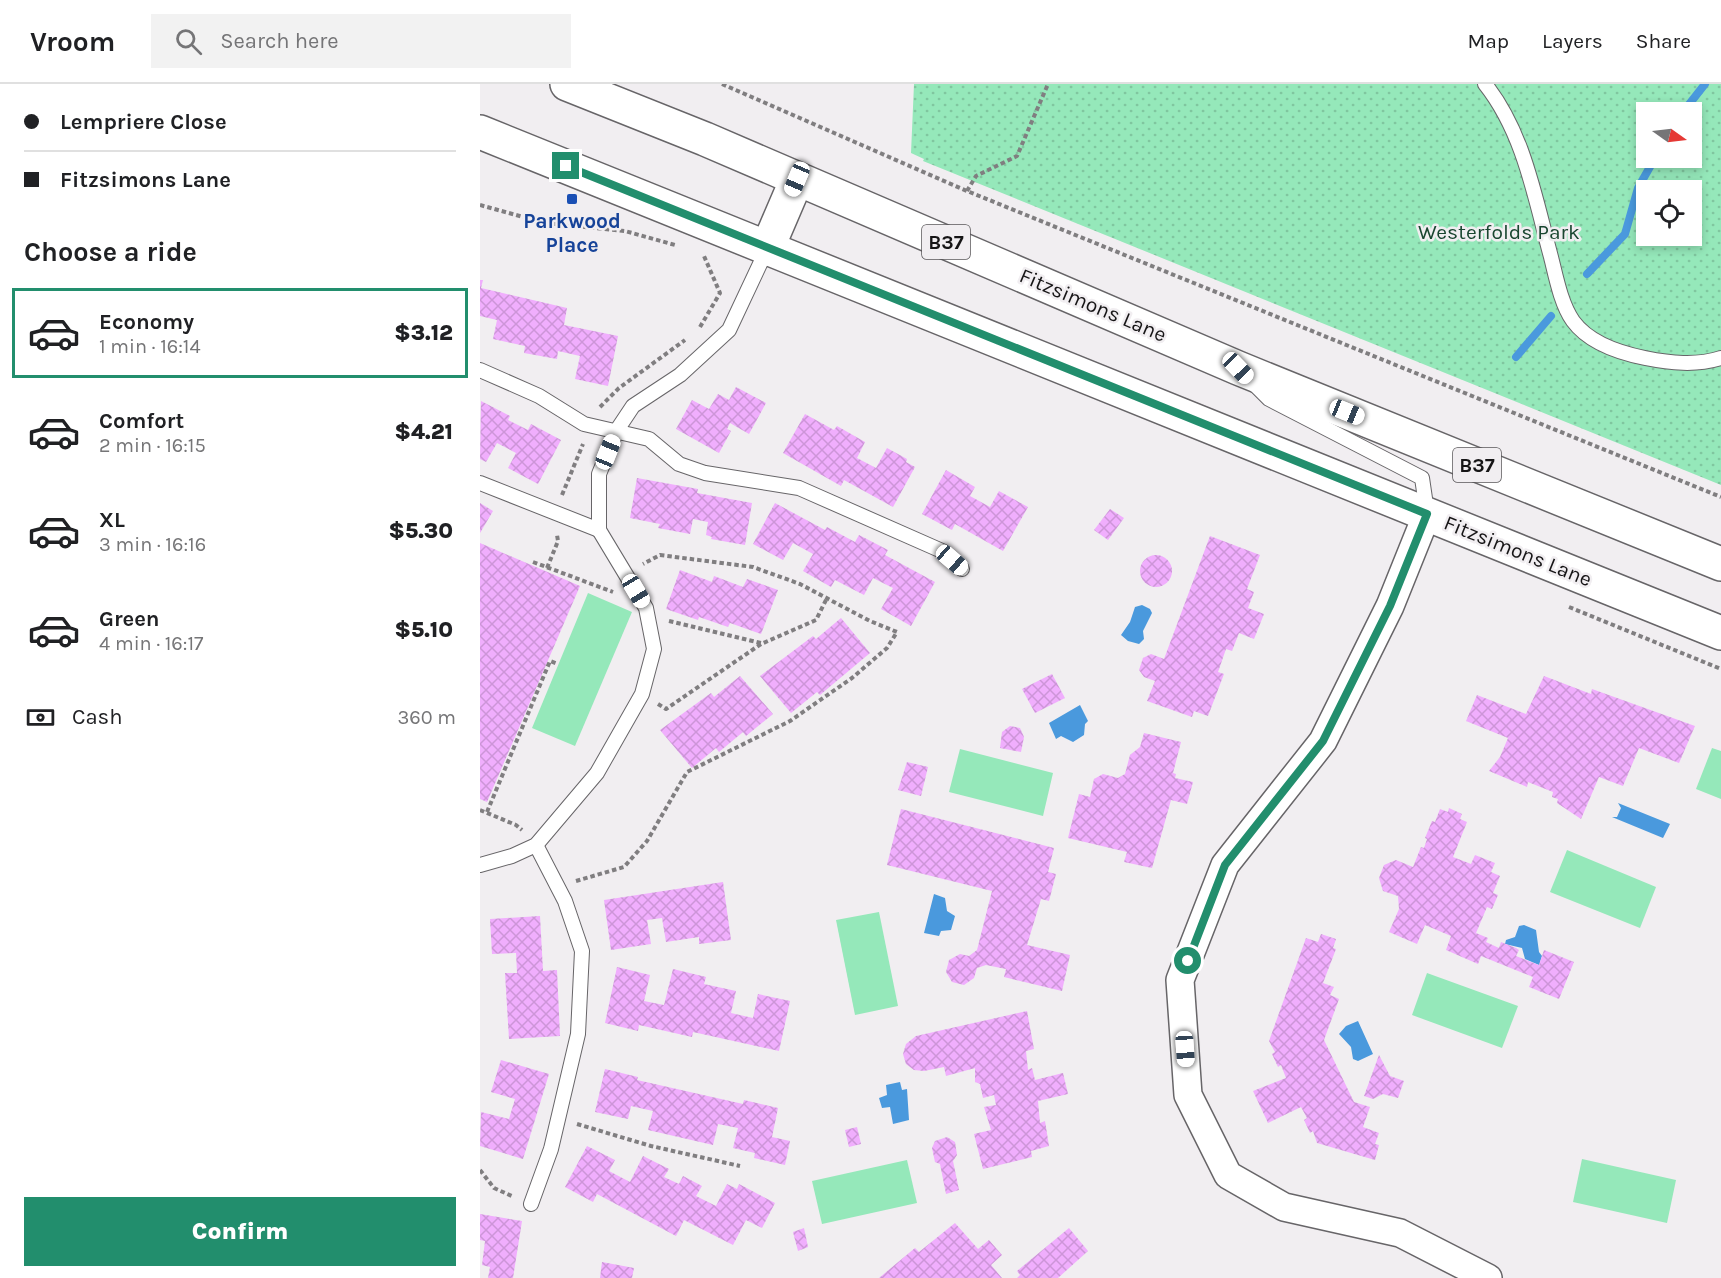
<!DOCTYPE html>
<meta charset="utf-8">
<style>
:root{--surface:#fff;--page:#f2f2f2;--text:#202124;--muted:#757577;--line:#e0e0e0;--accent:#228e6d}
body{margin:0;font-family:Karla,sans-serif;background:var(--page);color:var(--text);height:100vh;display:flex;flex-direction:column;font-size:22px;white-space:nowrap}
*{box-sizing:border-box;margin:0}
p{font-size:20px;color:var(--muted)}
.icon{flex:none;width:33px;height:33px;fill:none;stroke:currentColor;stroke-width:2;stroke-linecap:round;stroke-linejoin:round}
.map{position:relative;flex:1;overflow:hidden}
.panel{display:flex;flex-direction:column;background:var(--surface);width:480px}
.panel>*{flex:none}
.guide{display:grid;align-content:center;height:132px;padding:0 24px;background:var(--surface)}
.needle{width:39px;rotate:104deg}
.controls{position:absolute;left:1156px;top:18px;display:grid;gap:12px}
.controls a{display:grid;place-items:center;width:66px;height:66px;border-radius:0px;background:var(--surface);box-shadow:0 3px 9px #0003;font-size:30px}
.end{position:absolute;width:27px;height:27px;margin:-14px;border:8px solid #228e6d;background:#fff;box-shadow:0 0 0 3px #fff}
.from{border-radius:50%}
.car{position:absolute;width:18px;height:36px;margin:-18px -9px;border-radius:8px;box-shadow:0 0 4px 2px #0007;background:linear-gradient(#fff 24%,#345 0 40%,#fff 0 76%,#345 0 86%,#fff 0)}
.guide b{display:flex;align-items:center;gap:21px;height:57px;font-size:22px}
.guide b+b{border-top:2px solid var(--line)}
.guide i{width:15px;height:15px;background:var(--text)}
ul{padding:0;list-style:none}
li{display:flex;align-items:center;gap:18px;height:90px;margin:0 12px 9px;padding:0 12px;border:3px solid transparent;border-radius:0px}
li div{flex:1}
li b{display:block;font-size:22px}
li em{font-style:normal;font-weight:800}
li.active{border-color:var(--accent)}
li>.icon{width:54px;height:54px;stroke-width:1.5}
h2{padding:0 24px;font-size:27px;line-height:72px}
.pay{display:flex;align-items:center;gap:15px;height:66px;padding:0 24px;font-size:22px}
.pay p{margin-inline-start:auto}
.primary-button{display:flex;gap:12px;margin-top:auto;padding:12px 24px}
.primary-button a{flex:1;height:69px;border-radius:0px;background:var(--accent);color:#fff;font-size:24px;font-weight:800;line-height:69px;text-align:center}
header{display:flex;align-items:center;gap:36px;box-sizing:border-box;height:84px;padding:0 30px;background:var(--surface);border-bottom:2px solid var(--line)}
header strong{font-size:28px}
nav{display:flex;gap:33px;margin-inline-start:auto;font-size:21px}
.search{width:420px;height:54px;background:var(--page);display:flex;align-items:center;gap:15px;box-sizing:border-box;padding:0 21px;border-radius:0px;color:var(--muted);font-size:22px}
main{display:flex;flex:1;min-height:0}
.map>svg:first-child{display:block}
.park{fill:url(#park-dots);fill-rule:evenodd}
.pitch{fill:#95e8ba}
.water{fill:#4a99dd}
.lines{fill:none;stroke-linecap:round;stroke-linejoin:round}
.stream{stroke:#4a99dd;stroke-width:8}
.building{fill:url(#building-cross-hatch)}
.service-casing{stroke:#676568;stroke-width:16}
.minor-casing{stroke:#676568;stroke-width:30}
.primary-casing{stroke:#676568;stroke-width:36}
.path{stroke:#807e80;stroke-width:4;stroke-dasharray:4.5 3;stroke-linecap:butt}
.service{stroke:#fff;stroke-width:14}
.minor{stroke:#fff;stroke-width:27}
.primary{stroke:#fff;stroke-width:33}
.route{stroke:#228e6d;stroke-width:8}
.transit-dot{fill:#1a4fb4;stroke:#f1eef1;stroke-width:2}
.labels{text-anchor:middle;dominant-baseline:central;stroke-width:5;stroke-linejoin:round;paint-order:stroke}
.shield{fill:#f1eef1;stroke:#585658;stroke-width:1.5}
.shield-label{font-size:20px;font-weight:bold;fill:#161516}
.transit-label{font-size:21px;font-weight:bold;fill:#164399;stroke:#f1eef1}
.park-label{font-size:21px;fill:#194630;stroke:#f1eef1}
.street-label{font-size:21px;fill:#161516;stroke:#f1eef1}
</style>
<header>
<strong>Vroom</strong>
<div class="search"><svg class="icon" aria-label="search" viewBox="0 0 24 24"><circle cx="10" cy="10" r="6"/><path d="M15 15l6 6"/></svg>Search here</div>
<nav><a>Map</a><a>Layers</a><a>Share</a></nav>
</header>
<main>
<section class="panel">
<div class="guide">
<b><i class="from"></i>Lempriere Close</b>
<b><i></i>Fitzsimons Lane</b>
</div>
<h2>Choose a ride</h2>
<ul>
<li class="active"><svg class="icon" aria-label="car" viewBox="0 0 24 24"><path d="M5 17H2v-5l4-1 3-4h7l3 4 3 1v5h-3M9 17h6M6 11h13"/><circle cx="7" cy="17" r="2"/><circle cx="17" cy="17" r="2"/></svg><div><b>Economy</b><p>1 min · 16:14</p></div><em>$3.12</em></li>
<li><svg class="icon" aria-label="car" viewBox="0 0 24 24"><path d="M5 17H2v-5l4-1 3-4h7l3 4 3 1v5h-3M9 17h6M6 11h13"/><circle cx="7" cy="17" r="2"/><circle cx="17" cy="17" r="2"/></svg><div><b>Comfort</b><p>2 min · 16:15</p></div><em>$4.21</em></li>
<li><svg class="icon" aria-label="car" viewBox="0 0 24 24"><path d="M5 17H2v-5l4-1 3-4h7l3 4 3 1v5h-3M9 17h6M6 11h13"/><circle cx="7" cy="17" r="2"/><circle cx="17" cy="17" r="2"/></svg><div><b>XL</b><p>3 min · 16:16</p></div><em>$5.30</em></li>
<li><svg class="icon" aria-label="car" viewBox="0 0 24 24"><path d="M5 17H2v-5l4-1 3-4h7l3 4 3 1v5h-3M9 17h6M6 11h13"/><circle cx="7" cy="17" r="2"/><circle cx="17" cy="17" r="2"/></svg><div><b>Green</b><p>4 min · 16:17</p></div><em>$5.10</em></li>
</ul>
<div class="pay"><svg class="icon" aria-label="cash" viewBox="0 0 24 24"><path d="M3 7h18v10H3z"/><circle cx="12" cy="12" r="2"/></svg>Cash<p>360 m</p></div>
<div class="primary-button"><a>Confirm</a></div>
</section>
<div class="map">
<svg width="1241" height="1194" viewBox="0 0 1241 1194">
<defs>
<pattern id="park-dots" width="8" height="8" patternUnits="userSpaceOnUse" patternTransform="scale(1.5)"><rect width="8" height="8" fill="#95e8ba"/><path d="M2 2h.1M6 6h.1" fill="none" stroke="#80c69f" stroke-width="1.8" stroke-linecap="round"/></pattern>
<pattern id="building-cross-hatch" width="8" height="8" patternUnits="userSpaceOnUse" patternTransform="scale(1.5)"><rect width="8" height="8" fill="#f0aefd"/><path d="M0 0l8 8M0 8l8-8" fill="none" stroke="#cd95d8"/></pattern>
</defs>
<rect width="100%" height="100%" fill="#f1eef1"/>
<!-- park -->
<path class="park" d="M 434,0 L 1241,0 L 1241,401 L 443,77 L 444,75 L 431,69 ZM 1167,28 L 1212,28 L 1212,74 L 1167,74 ZM 1167,106 L 1212,106 L 1212,152 L 1167,152 Z"/>
<!-- pitch -->
<g class="pitch">
<polygon points="108,509 152,528 95,662 52,644"/>
<polygon points="1232,664 1241,667 1241,715 1216,705"/>
<polygon points="480,665 573,689 563,732 469,708"/>
<polygon points="1087,766 1176,803 1160,844 1070,808"/>
<polygon points="399,828 418,922 375,931 356,836"/>
<polygon points="947,889 1038,922 1022,964 932,931"/>
<polygon points="1102,1075 1196,1096 1187,1139 1093,1118"/>
<polygon points="427,1076 437,1119 342,1140 332,1097"/>
</g>
<!-- water -->
<g class="water">
<polygon points="662,521 670,525 672,529 663,547 664,555 659,560 648,557 641,551 650,538 655,523"/>
<polygon points="600,621 608,637 605,640 604,651 593,658 581,652 576,655 569,639"/>
<polygon points="1138,719 1190,740 1183,754 1132,733 1137,733 1141,724"/>
<polygon points="454,810 465,814 467,827 475,832 471,846 461,847 459,852 444,849"/>
<polygon points="1044,841 1056,846 1059,868 1062,872 1059,881 1045,875 1042,864 1025,860 1026,856 1035,853 1039,842"/>
<polygon points="878,937 893,970 878,977 873,975 871,963 859,950 866,942"/>
<polygon points="420,998 422,1006 427,1005 429,1036 413,1040 410,1023 402,1024 399,1014 407,1011 406,1001"/>
</g>
<g class="lines">
<!-- stream -->
<g class="stream">
<polyline points="1203,28 1225,0"/>
<polyline points="1107,190 1145,150 1158,104 1175,74"/>
<polyline points="1036,273 1071,232"/>
</g>
</g>
<!-- building -->
<g class="building">
<polygon points="0,196 3,196 1,204 87,224 84,241 138,252 128,302 95,295 100,272 78,267 77,275 44,269 45,262 13,255 17,236 0,232"/>
<polygon points="256,303 286,319 269,350 250,339 247,345 251,347 239,369 196,345 212,316 229,325 238,310 249,316"/>
<polygon points="1,317 30,332 28,336 48,346 51,340 81,356 58,400 28,384 36,369 17,359 6,378 0,375"/>
<polygon points="325,330 354,346 357,342 385,358 377,374 396,384 407,364 427,375 426,378 435,383 413,423 364,396 361,402 303,369"/>
<polygon points="466,386 495,403 490,412 510,423 519,407 548,423 523,467 475,440 472,446 442,430"/>
<polygon points="157,394 218,405 217,409 272,419 265,461 231,455 232,453 226,451 228,438 213,435 210,450 178,444 180,440 150,434"/>
<polygon points="0,419 13,427 0,449"/>
<polygon points="295,419 345,446 347,443 375,458 379,451 408,466 405,471 455,498 431,542 401,525 413,504 393,494 384,511 355,496 351,503 323,487 333,470 313,459 303,476 273,460"/>
<polygon points="630,425 644,434 628,456 614,446"/>
<polygon points="730,452 780,471 767,505 774,508 768,524 784,530 774,555 759,549 752,567 746,565 738,588 744,590 728,632 714,627 712,633 667,617 675,597 664,593 659,586 663,574 671,570 684,575"/>
<polygon points="0,459 100,502 7,718 0,715"/>
<circle cx="676" cy="487" r="16"/>
<polygon points="200,486 232,498 234,492 263,503 267,495 298,506 281,550 250,539 248,543 219,533 218,536 186,525"/>
<polygon points="361,534 390,569 340,611 337,608 311,629 280,592 333,552 336,555"/>
<polygon points="572,590 585,614 555,629 542,605"/>
<polygon points="260,592 293,630 266,652 263,648 239,668 236,664 212,684 180,646 231,609 234,613"/>
<polygon points="1064,592 1111,610 1112,605 1215,642 1199,679 1159,664 1143,702 1119,693 1101,735 1077,719 1078,715 1072,713 1073,708 1048,698 1047,703 1009,687 1020,673 1028,654 986,637 997,611 1046,630"/>
<polygon points="530,642 540,644 544,653 541,668 520,664 522,648"/>
<polygon points="664,649 701,658 693,689 696,690 695,694 713,698 707,720 691,716 672,784 644,778 647,768 588,754 599,710 610,713 614,695 623,690 638,694 645,690 650,671 660,663"/>
<polygon points="427,678 448,683 441,712 418,706"/>
<polygon points="969,724 982,730 980,735 987,738 973,773 991,780 995,771 1015,779 1011,788 1020,792 1013,809 1018,811 1012,825 1007,823 996,849 1008,854 1006,858 1019,864 1021,858 1036,864 1039,866 1036,872 1059,881 1064,866 1094,878 1079,915 1049,903 1053,893 1001,872 998,880 966,866 971,852 945,841 937,860 909,848 919,825 918,812 903,807 899,794 904,781 916,776 933,783 941,763 944,764 947,755 945,754 952,737 955,738 960,725 968,728"/>
<polygon points="421,725 574,764 568,788 576,790 569,817 561,815 547,861 590,871 582,907 524,893 526,885 506,881 497,884 494,894 484,901 472,898 466,888 469,876 480,870 489,872 497,866 512,807 407,781"/>
<polygon points="243,798 251,856 219,860 219,853 186,858 182,834 167,836 171,860 131,866 124,816"/>
<polygon points="60,832 63,887 77,886 80,952 29,955 25,889 37,889 36,869 12,870 10,835"/>
<polygon points="841,850 856,855 853,864 856,865 843,899 854,903 850,911 859,915 844,956 874,1018 890,1023 883,1043 899,1049 895,1060 899,1061 895,1076 837,1059 833,1047 830,1049 824,1036 827,1034 821,1023 788,1039 773,1007 806,994 801,981 798,983 792,970 795,968 789,957 826,854 838,858"/>
<polygon points="137,883 170,891 164,917 184,921 193,885 226,893 224,900 256,907 251,929 273,934 278,910 310,917 299,967 213,948 212,953 159,941 158,947 125,939"/>
<polygon points="547,927 554,965 546,967 548,986 552,984 555,996 583,989 588,1010 558,1017 560,1039 565,1037 569,1062 551,1067 552,1073 503,1085 494,1050 511,1046 504,1023 516,1021 514,1011 503,1014 500,1000 495,998 495,984 466,992 464,983 444,987 434,986 426,980 423,970 426,960 436,952"/>
<polygon points="899,971 910,992 924,997 918,1014 903,1010 893,1015 884,1012"/>
<polygon points="21,976 69,990 43,1075 0,1062 1,1028 29,1035 35,1015 11,1008"/>
<polygon points="125,985 158,993 157,996 263,1020 264,1016 298,1024 292,1053 310,1057 305,1081 274,1074 275,1069 253,1064 258,1044 238,1040 233,1061 168,1046 173,1027 151,1022 148,1035 115,1028"/>
<polygon points="377,1043 381,1060 369,1063 365,1046"/>
<polygon points="467,1053 475,1058 477,1071 473,1077 479,1106 466,1110 460,1080 455,1078 452,1064 455,1057"/>
<polygon points="107,1062 135,1076 129,1087 150,1098 163,1072 189,1085 184,1093 199,1100 203,1092 222,1102 216,1112 236,1122 247,1100 257,1105 259,1100 295,1119 282,1144 266,1136 253,1161 204,1136 196,1152 117,1110 113,1118 85,1103"/>
<polygon points="0,1130 42,1137 33,1194 8,1194 10,1183 2,1181 5,1157 0,1156"/>
<polygon points="475,1139 498,1165 509,1156 522,1171 511,1181 522,1194 399,1194 435,1164 439,1168"/>
<polygon points="324,1144 328,1163 318,1167 313,1148"/>
<polygon points="589,1144 608,1167 578,1194 537,1194 540,1191 537,1187"/>
<polygon points="122,1178 154,1184 152,1194 120,1194"/>
</g>
<g class="lines">
<!-- service casing -->
<g class="service-casing">
<g id="service">
<path d="M 1005,0 C 1044,49 1055,114 1071,173 C 1076,193 1081,220 1093,237 C 1109,259 1140,269 1165,274 C 1190,279 1216,282 1241,274"/>
<polyline points="0,286 59,312 104,340 169,355 199,380 225,389 319,404 462,467 482,485"/>
<polyline points="774,300 789,315 942,394 947,428"/>
<polyline points="0,399 119,446"/>
<polyline points="0,781 32,772 56,761 117,689 162,610 174,565 166,524 119,446 119,390 137,346 153,322 200,291 249,246 287,165"/>
<polyline points="51,1120 71,1065 98,950 102,867 85,817 56,761"/>
</g>
</g>
<!-- minor casing -->
<g class="minor-casing">
<polyline id="minor" points="947,430 910,522 843,657 745,781 700,896 708,1011 748,1091 804,1123 920,1149 1008,1194"/>
</g>
<!-- primary casing -->
<g class="primary-casing">
<g id="primary">
<polyline points="87,0 225,55 758,284 1241,480"/>
<polyline points="0,48 1241,549"/>
<polyline points="287,165 317,95"/>
</g>
</g>
<!-- path -->
<g class="path">
<polyline points="242,0 487,107 1241,413"/>
<polyline points="487,107 496,92 537,72 568,0"/>
<polyline points="0,121 65,139 145,147 195,161"/>
<polyline points="220,243 240,209 224,172"/>
<polyline points="120,323 139,304 205,256"/>
<polyline points="82,411 103,360"/>
<polyline points="53,478 133,508"/>
<polyline points="67,484 78,457 77,451"/>
<polyline points="1089,523 1241,585"/>
<polyline points="189,537 281,559"/>
<polyline points="178,620 186,625 281,560 336,536 347,514"/>
<polyline points="0,726 36,741 42,746"/>
<polyline points="7,728 70,577 78,580"/>
<polyline points="96,797 144,783 167,757 207,688 310,637 372,594 407,564 417,548 390,537 320,500 273,483 180,471 163,480"/>
<polyline points="97,1040 171,1062 260,1082"/>
<polyline points="0,1086 14,1104 34,1113"/>
</g>
<!-- service -->
<use href="#service" class="service"/>
<!-- minor -->
<use href="#minor" class="minor"/>
<!-- primary -->
<use href="#primary" class="primary"/>
</g>
<g class="lines">
<!-- route -->
<polyline class="route" points="86,82 947,430 910,522 843,657 745,781 708,877"/>
</g>
<!-- markers -->
<rect class="transit-dot" x="86" y="109" width="12" height="12" rx="3"/>
<g class="labels">
<!-- shield labels -->
<g class="shield">
<rect x="442" y="141" width="48" height="34" rx="4.5"/>
<rect x="973" y="364" width="48" height="34" rx="4.5"/>
</g>
<g class="shield-label">
<text x="466" y="158">B37</text>
<text x="997" y="381">B37</text>
</g>
<!-- transit labels -->
<g class="transit-label">
<text x="92" y="137">Parkwood<tspan x="92" dy="24">Place</tspan></text>
</g>
<!-- park labels -->
<g class="park-label">
<text x="1019" y="148">Westerfolds Park</text>
</g>
<!-- street labels -->
<g class="street-label">
<text transform="translate(613 221) rotate(23)">Fitzsimons Lane</text>
<text transform="translate(1038 467) rotate(22)">Fitzsimons Lane</text>
</g>
</g>
</svg>
<div class="controls">
<a><svg class="needle" viewBox="-14 -14 28 28"><path d="M0-13l5 13h-10z" fill="#e53935"/><path d="M0 13l5-13h-10z" fill="#757577"/></svg></a>
<a><svg class="icon" aria-label="locate" viewBox="0 0 24 24"><circle cx="12" cy="12" r="6"/><path d="M12 2v4M12 18v4M2 12h4M18 12h4"/></svg></a>
</div>
<i class="end from" style="left:708px;top:877px"></i>
<i class="end" style="left:86px;top:82px"></i>
<i class="car" style="left:317px;top:95px;rotate:203deg"></i>
<i class="car" style="left:758px;top:284px;rotate:136deg"></i>
<i class="car" style="left:867px;top:328px;rotate:112deg"></i>
<i class="car" style="left:128px;top:368px;rotate:22deg"></i>
<i class="car" style="left:472px;top:476px;rotate:131deg"></i>
<i class="car" style="left:156px;top:507px;rotate:149deg"></i>
<i class="car" style="left:705px;top:965px;rotate:176deg"></i>
</div>
</main>
